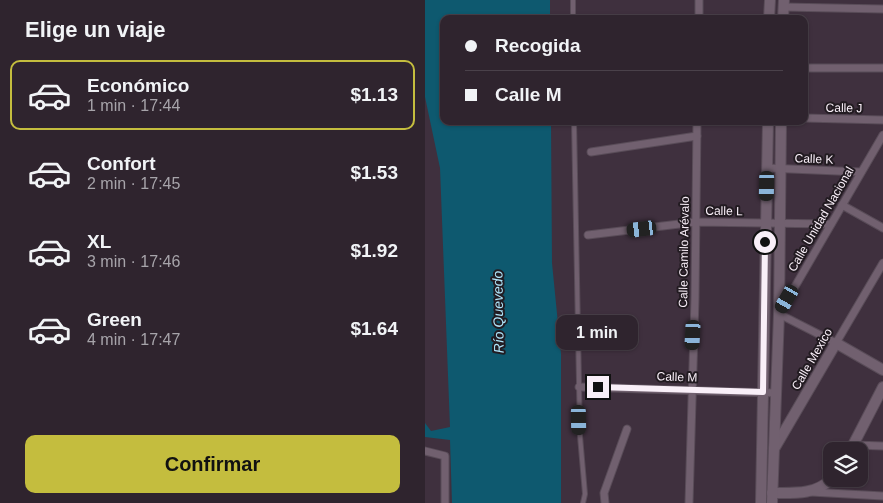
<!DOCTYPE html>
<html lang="es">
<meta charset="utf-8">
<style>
:root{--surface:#2f242e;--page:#372c36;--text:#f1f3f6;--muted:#a7a4aa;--line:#4a414a;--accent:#c4bd3e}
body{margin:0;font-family:Helvetica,sans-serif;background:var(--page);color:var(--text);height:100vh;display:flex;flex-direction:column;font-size:19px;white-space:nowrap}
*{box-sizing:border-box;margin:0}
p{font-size:16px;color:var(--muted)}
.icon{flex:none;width:28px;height:28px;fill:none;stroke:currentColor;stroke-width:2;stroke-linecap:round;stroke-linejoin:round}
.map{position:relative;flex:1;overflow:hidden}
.details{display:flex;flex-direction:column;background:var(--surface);width:425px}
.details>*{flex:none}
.banner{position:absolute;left:15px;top:15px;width:368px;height:110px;border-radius:10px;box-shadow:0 1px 4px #0004,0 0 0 1px var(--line);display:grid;align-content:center;height:110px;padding:0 25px;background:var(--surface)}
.buttons{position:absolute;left:398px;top:442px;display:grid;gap:10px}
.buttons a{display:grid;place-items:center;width:45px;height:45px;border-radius:10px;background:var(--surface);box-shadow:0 1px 4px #0004,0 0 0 1px var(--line);font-size:25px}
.end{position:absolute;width:22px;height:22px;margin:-11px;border:6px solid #f9eff8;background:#111;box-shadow:0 0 0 2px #111}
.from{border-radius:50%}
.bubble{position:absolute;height:35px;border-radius:10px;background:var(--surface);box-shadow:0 1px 4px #0004,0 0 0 1px var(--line);font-size:16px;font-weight:800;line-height:35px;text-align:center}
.car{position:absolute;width:15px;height:30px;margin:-15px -8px;border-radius:6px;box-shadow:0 0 4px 1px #0007;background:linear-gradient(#222 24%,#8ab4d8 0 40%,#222 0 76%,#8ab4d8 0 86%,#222 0)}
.banner b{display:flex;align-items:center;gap:18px;height:48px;font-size:19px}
.banner b+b{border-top:1px solid var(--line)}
.banner i{width:12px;height:12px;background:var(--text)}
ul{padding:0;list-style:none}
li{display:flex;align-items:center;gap:15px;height:70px;margin:0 10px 8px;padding:0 15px;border:2px solid transparent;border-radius:10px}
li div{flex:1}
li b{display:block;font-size:19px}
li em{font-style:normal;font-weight:800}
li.active{border-color:var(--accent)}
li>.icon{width:45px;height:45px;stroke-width:1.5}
h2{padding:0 25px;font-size:22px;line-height:60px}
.primary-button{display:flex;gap:10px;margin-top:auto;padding:10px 25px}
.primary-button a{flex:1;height:58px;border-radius:10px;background:var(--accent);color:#111;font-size:20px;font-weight:800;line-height:58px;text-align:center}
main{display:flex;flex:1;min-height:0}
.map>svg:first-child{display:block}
.water{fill:#0e596f}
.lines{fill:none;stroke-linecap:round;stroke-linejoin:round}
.lane-casing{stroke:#594c58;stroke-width:6}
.street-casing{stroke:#594c58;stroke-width:9}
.secondary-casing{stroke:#594c58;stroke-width:12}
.lane{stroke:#71606f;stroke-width:4}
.street{stroke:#71606f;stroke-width:7}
.secondary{stroke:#71606f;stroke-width:10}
.route{stroke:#f9eff8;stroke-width:6}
.labels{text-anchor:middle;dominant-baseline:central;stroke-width:4;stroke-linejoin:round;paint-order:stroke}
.street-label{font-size:12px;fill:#f9eff8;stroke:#221b21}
.water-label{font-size:14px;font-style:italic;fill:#aee5fa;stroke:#221b21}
</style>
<main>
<section class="details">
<h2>Elige un viaje</h2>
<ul>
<li class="active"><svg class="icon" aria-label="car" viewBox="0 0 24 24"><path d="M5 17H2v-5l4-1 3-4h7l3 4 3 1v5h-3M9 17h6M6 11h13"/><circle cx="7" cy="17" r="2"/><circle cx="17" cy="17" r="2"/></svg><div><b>Económico</b><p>1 min · 17:44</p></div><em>$1.13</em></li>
<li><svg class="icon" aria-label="car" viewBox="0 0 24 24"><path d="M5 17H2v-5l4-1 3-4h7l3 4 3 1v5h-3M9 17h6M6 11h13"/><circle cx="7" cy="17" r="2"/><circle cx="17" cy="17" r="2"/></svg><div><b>Confort</b><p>2 min · 17:45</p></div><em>$1.53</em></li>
<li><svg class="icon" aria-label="car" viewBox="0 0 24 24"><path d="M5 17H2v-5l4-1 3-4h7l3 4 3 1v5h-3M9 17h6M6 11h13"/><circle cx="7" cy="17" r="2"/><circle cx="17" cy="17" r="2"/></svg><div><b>XL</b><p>3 min · 17:46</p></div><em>$1.92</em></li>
<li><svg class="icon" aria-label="car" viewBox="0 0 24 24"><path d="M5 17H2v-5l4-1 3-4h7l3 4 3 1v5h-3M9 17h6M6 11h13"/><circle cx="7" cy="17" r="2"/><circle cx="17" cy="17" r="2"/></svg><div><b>Green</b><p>4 min · 17:47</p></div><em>$1.64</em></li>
</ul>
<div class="primary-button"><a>Confirmar</a></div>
</section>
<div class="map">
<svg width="458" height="503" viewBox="0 0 458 503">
<rect width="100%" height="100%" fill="#3f303e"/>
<!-- water -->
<polygon class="water" points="0,0 125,0 125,19 19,19 19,121 126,121 127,263 136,354 136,503 27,503 25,440 0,437 0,423 6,431 25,427 15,168 0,97"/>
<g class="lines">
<!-- lane casing -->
<g class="lane-casing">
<g id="lane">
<polyline points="148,19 148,0"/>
<polyline points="149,121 155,436 160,494 158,503"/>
</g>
</g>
<!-- street casing -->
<g class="street-casing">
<g id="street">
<polyline points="358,7 458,9"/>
<polyline points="274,19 274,0"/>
<polyline points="379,68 458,68"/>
<polyline points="379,118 458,120"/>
<polyline points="458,135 354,314 411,343 458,263"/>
<polyline points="166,152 272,136"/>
<polyline points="342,168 436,172"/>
<polyline points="417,205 458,228"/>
<polyline points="163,235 271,222 406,224"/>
<polyline points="154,387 350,393"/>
<polyline points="429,445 458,446"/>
<polyline points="0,451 20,456 20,503"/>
<polyline points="386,492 458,496"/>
<polyline points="180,503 179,493 202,429"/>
<polyline points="264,503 270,298 272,121"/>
</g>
</g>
<!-- secondary casing -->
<g class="secondary-casing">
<g id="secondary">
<polyline points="344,19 345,0"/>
<polyline points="358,19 359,0"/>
<polyline points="349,449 411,343 458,370"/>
<polyline points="425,451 458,387"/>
<path d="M 347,493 C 368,493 391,495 406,479"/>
<polyline points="336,503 343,121"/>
<polyline points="347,503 354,314 356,121"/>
</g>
</g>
<!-- lane -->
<use href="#lane" class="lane"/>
<!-- street -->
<use href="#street" class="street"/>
<!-- secondary -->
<use href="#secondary" class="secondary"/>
</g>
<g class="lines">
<!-- route -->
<polyline class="route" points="173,387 338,392 340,242"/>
</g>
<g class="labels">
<!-- street labels -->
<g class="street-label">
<text transform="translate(419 108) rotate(1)">Calle J</text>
<text transform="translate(389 159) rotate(2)">Calle K</text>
<text transform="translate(299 211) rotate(1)">Calle L</text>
<text transform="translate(396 219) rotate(-60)">Calle Unidad Nacional</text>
<text transform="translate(259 252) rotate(-89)">Calle Camilo Arévalo</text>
<text transform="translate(387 359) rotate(-60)">Calle Mexico</text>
<text transform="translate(252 377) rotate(2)">Calle M</text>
</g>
<!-- water labels -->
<g class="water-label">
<text transform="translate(73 312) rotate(-91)">Río Quevedo</text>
</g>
</g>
</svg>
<div class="buttons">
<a><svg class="icon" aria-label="layers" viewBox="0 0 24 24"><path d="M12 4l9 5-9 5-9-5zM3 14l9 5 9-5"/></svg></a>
</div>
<i class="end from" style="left:340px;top:242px"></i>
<i class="end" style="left:173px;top:387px"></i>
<div class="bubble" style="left:131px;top:315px;width:82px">1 min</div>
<i class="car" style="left:342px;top:186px;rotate:181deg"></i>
<i class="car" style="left:217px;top:229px;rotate:263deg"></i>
<i class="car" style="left:362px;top:299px;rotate:210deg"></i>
<i class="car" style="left:268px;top:335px;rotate:183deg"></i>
<i class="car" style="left:154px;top:420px;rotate:179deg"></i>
<div class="banner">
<b><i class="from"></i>Recogida</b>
<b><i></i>Calle M</b>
</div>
</div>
</main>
